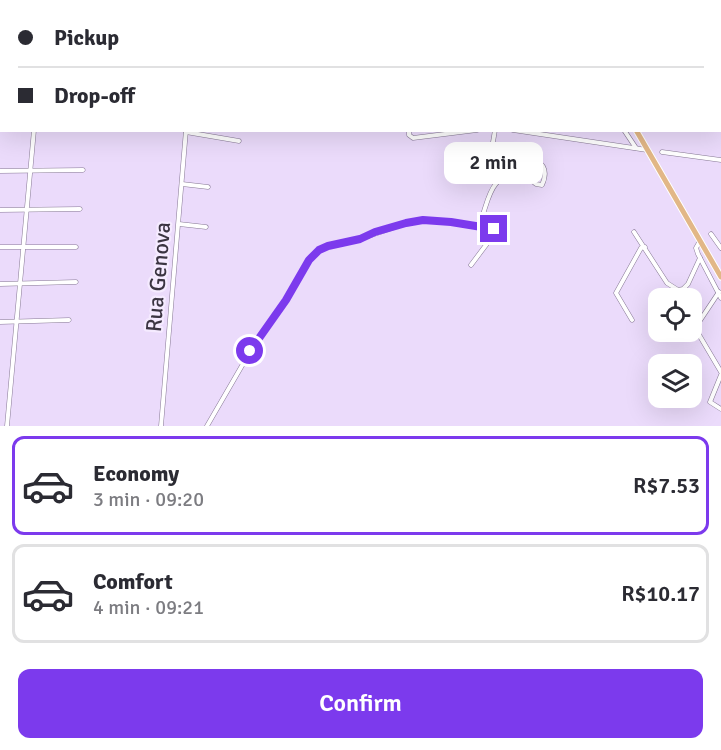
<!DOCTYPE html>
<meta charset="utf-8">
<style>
:root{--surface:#fff;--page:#f2f2f3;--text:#2b2b33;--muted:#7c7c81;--line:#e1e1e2;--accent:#7c3aed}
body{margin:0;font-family:Signika,sans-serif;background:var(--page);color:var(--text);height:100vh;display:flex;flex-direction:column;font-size:22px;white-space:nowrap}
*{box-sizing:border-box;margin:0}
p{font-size:20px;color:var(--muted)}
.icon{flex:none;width:33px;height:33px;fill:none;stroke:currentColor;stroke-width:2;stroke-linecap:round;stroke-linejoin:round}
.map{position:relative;height:426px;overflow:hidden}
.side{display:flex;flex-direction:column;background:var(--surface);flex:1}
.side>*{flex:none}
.top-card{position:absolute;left:0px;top:0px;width:722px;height:132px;box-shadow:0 6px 24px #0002;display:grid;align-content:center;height:132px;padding:0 18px;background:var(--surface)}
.buttons{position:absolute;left:648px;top:288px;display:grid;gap:12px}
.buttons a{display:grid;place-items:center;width:54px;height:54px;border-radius:12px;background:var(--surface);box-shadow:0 6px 24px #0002;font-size:30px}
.end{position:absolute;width:27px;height:27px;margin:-14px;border:8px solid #7c3aed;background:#fff;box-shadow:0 0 0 3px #fff}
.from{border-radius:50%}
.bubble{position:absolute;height:42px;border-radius:12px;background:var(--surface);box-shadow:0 6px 24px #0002;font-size:20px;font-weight:600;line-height:42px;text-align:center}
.top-card b{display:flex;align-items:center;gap:21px;height:57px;font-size:22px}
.top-card b+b{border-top:2px solid var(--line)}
.top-card i{width:15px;height:15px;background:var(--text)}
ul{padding:10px 0 0;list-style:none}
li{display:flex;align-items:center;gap:18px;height:99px;margin:0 12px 9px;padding:0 6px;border:3px solid var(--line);border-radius:12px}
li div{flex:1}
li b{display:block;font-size:22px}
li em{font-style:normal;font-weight:600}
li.active{border-color:var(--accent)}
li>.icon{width:54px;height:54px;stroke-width:1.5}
.action{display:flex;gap:12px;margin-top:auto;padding:12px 18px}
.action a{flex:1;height:69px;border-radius:12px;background:var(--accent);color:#fff;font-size:24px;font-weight:600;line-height:69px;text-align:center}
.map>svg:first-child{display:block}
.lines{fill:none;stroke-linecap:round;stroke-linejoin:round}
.minor-casing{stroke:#877995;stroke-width:5}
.tertiary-casing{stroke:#877995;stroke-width:6}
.primary-casing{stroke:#fff;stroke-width:7}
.minor{stroke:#fff;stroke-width:4}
.tertiary{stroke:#fff;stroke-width:4.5}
.primary{stroke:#e2b787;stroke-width:5}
.route{stroke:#7c3aed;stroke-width:8}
.labels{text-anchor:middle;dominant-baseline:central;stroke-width:4.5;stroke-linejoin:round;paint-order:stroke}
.street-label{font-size:22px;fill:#3b3542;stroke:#f5ebff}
</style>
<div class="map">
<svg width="721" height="426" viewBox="0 0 721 426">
<rect width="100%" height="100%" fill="#ebdbfb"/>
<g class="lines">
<!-- minor casing -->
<g class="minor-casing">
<g id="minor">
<polyline points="52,2 52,0"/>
<polyline points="197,2 197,0"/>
<polyline points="277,2 278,0"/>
<polyline points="347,2 347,0"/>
<polyline points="405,2 405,0"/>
<polyline points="467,2 467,0"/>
<polyline points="0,5 0,0"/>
<polyline points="0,19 2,19"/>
<polyline points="0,69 2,69"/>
<polyline points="720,108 721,109"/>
<polyline points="0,120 2,120"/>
<polyline points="409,130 409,135 413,138 477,130"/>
<polyline points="513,130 647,150"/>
<polyline points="624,130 636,148"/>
<polyline points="186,132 239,141"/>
<polyline points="662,152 721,160"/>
<polyline points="490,160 495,130"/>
<polyline points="0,171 83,170"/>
<polyline points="182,184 208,187"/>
<polyline points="0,210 80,209"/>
<polyline points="179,224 206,227"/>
<path d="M 479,225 C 490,200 487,175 522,173 L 536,184 L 542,185 C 557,152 509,155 492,150"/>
<polyline points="634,232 667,283 678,290 683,289 688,284 700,258"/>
<polyline points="711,234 721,248"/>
<polyline points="700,241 696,248 698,254 721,298"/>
<polyline points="0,247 76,247"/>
<polyline points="0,284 76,282"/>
<polyline points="719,292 695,328 721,372"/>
<polyline points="632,320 616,293 641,248 645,247"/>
<polyline points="0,322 69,320"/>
<polyline points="721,375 710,402 721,409"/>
<polyline points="7,426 34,130"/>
<polyline points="161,426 186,130"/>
<polyline points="207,426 258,338 286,300 309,260 319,250 328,246 360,239 407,223 422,220 451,222 494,229 495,233 471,265"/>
</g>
</g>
<!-- tertiary casing -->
<g class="tertiary-casing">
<g id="tertiary">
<polyline points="302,0 307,2"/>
<polyline points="593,0 595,2"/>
<polyline points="683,0 689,2"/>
<polyline points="720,6 721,6"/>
<polyline points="720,57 721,58"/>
</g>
</g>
<!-- primary casing -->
<g class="primary-casing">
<g id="primary">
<polyline points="523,0 525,2"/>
<polyline points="636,130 721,277"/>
</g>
</g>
<!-- minor -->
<use href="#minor" class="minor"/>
<!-- tertiary -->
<use href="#tertiary" class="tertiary"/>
<!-- primary -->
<use href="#primary" class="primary"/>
</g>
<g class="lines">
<!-- route -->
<polyline class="route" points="250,351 286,300 309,260 319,250 328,246 360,239 375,232 406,223 423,220 451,222 494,229"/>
</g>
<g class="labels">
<!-- street labels -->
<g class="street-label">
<text transform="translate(158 277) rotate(-85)">Rua Genova</text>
</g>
</g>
</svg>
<div class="buttons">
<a><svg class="icon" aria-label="locate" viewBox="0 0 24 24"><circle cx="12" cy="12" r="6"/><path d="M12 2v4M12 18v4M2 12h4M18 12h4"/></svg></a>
<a><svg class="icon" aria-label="layers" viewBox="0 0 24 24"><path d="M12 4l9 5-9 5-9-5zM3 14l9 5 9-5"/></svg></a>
</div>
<i class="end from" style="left:250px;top:351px"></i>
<i class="end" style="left:494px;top:229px"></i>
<div class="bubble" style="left:444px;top:142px;width:99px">2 min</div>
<div class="top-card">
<b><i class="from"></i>Pickup</b>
<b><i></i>Drop-off</b>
</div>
</div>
<section class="side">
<ul>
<li class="active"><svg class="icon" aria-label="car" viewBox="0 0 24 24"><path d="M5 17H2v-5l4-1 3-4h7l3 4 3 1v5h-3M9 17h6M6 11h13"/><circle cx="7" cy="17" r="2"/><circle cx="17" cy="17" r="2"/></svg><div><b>Economy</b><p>3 min · 09:20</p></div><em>R$7.53</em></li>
<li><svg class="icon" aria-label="car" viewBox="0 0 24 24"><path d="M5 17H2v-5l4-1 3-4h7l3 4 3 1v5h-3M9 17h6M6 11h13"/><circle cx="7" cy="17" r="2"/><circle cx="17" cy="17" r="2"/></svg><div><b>Comfort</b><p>4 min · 09:21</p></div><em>R$10.17</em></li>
</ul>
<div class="action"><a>Confirm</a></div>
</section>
